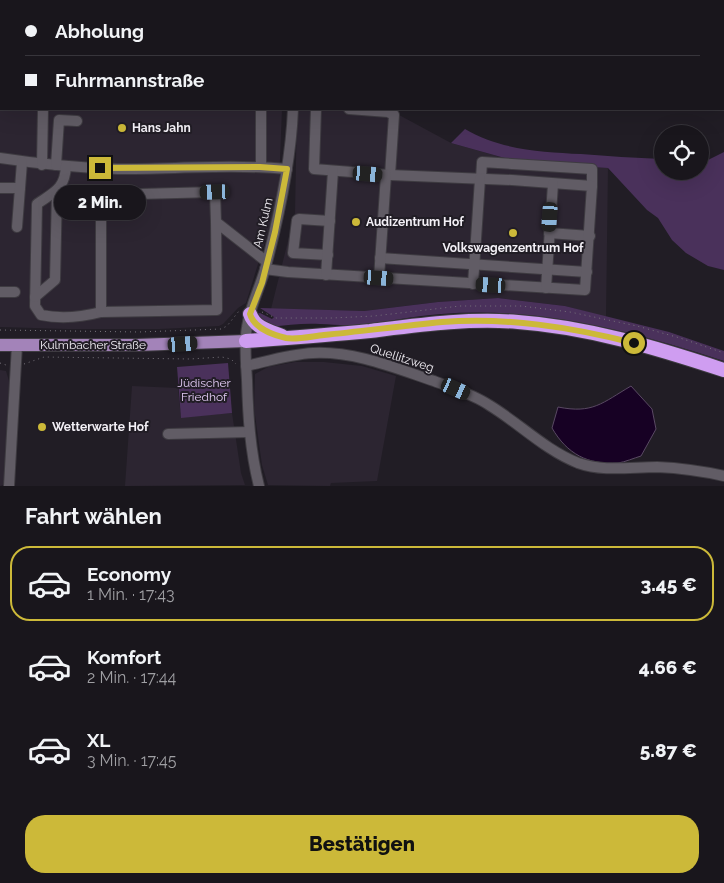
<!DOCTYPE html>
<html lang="de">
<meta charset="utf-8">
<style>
:root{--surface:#19161c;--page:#262329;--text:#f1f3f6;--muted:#9f9fa3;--line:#37353b;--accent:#ccb939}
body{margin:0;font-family:Raleway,sans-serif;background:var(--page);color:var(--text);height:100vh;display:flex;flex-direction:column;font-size:19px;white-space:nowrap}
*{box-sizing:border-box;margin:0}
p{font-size:16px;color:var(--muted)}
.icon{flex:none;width:28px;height:28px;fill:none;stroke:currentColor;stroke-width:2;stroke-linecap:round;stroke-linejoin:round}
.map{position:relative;height:486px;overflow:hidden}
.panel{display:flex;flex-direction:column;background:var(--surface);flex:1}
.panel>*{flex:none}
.banner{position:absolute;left:0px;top:0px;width:725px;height:110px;box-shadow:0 5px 20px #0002,0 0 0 1px var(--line);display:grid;align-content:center;height:110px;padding:0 25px;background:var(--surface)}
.controls{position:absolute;left:654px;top:125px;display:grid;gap:10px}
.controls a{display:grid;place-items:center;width:55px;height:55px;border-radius:50%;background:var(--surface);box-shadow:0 5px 20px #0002,0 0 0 1px var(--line);font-size:25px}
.end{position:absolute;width:22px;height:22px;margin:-11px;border:6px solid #ccb939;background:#111;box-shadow:0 0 0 2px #111}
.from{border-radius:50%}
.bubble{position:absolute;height:35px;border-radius:18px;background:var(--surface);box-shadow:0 5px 20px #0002,0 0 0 1px var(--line);font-size:16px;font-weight:800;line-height:35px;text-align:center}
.car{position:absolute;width:15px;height:30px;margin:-15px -8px;border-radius:6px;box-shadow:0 0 4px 1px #0007;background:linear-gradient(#222 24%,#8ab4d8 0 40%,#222 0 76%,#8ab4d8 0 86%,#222 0)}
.banner b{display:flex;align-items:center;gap:18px;height:48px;font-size:19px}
.banner b+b{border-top:1px solid var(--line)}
.banner i{width:12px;height:12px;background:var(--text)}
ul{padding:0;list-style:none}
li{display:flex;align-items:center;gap:15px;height:75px;margin:0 10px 8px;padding:0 15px;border:2px solid transparent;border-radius:20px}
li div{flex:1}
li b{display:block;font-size:19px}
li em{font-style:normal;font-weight:800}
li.on{border-color:var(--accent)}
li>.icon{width:45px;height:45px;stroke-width:1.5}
h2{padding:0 25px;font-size:22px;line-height:60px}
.action{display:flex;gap:10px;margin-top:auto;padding:10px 25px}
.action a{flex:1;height:58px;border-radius:20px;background:var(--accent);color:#111;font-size:20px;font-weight:800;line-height:58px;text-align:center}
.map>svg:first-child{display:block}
.built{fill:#2c2531}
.green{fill:#4a315b}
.water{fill:#170124;stroke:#594963}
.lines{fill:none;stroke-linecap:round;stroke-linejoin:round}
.minor-casing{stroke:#3e3b41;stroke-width:12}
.major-casing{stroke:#3e3b41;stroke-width:14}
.highway-casing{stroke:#3e3b41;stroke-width:16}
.path{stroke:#77737b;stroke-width:1;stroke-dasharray:1 4;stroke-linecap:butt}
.minor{stroke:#615c65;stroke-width:10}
.major{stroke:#a383b9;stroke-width:12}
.highway{stroke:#cf9df1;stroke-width:14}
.route{stroke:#ccb939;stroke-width:6}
.poi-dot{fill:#ccb939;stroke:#211d25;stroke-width:2}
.labels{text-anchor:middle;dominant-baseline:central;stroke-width:4;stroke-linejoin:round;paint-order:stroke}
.poi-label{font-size:12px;font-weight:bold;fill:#f3f0f6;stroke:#211d25;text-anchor:start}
.street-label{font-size:12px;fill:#f3f0f6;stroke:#211d25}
.park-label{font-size:12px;fill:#e2caf4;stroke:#211d25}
</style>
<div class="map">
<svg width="724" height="486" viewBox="0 0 724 486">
<rect width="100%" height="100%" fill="#211d25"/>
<!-- built -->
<g class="built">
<polygon points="0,0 78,0 1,1 1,109 282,109 279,184 271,222 246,303 238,308 223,324 219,326 160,329 67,329 0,327"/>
<polygon points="297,109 388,109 451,143 522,163 608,168 606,317 565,306 498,298 438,302 364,311 271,309 295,213"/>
<polygon points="295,362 324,362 362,366 396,376 377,481 331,483 330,486 268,485 262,465 254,408 255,374 268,367"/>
<polygon points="0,370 6,371 9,381 6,465 4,485 0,486"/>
<polygon points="132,386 178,388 181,417 232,413 241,473 245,485 125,486"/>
</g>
<!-- green -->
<g class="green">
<path d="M 465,129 C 500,150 542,152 581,154 C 608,156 635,158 662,159 L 662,171 L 700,171 L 700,160 L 708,160 L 724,152 L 724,270 L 708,266 L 686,253 L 672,240 L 658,218 L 647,210 L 608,168 L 522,163 L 451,143 Z"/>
<path d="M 498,298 L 565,306 L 669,332 L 724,351 L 724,361 C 633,331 538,306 441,314 C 412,316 383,323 354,325 C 342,326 332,324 320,324 C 304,323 287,325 271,327 L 266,327 L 257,314 L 260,313 L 272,319 L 274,317 L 260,308 L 364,311 L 438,302 Z"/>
<polygon points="228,363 232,413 181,418 177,367"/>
</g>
<!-- water -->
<path class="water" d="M 631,386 L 652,409 L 656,429 L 641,456 C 634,458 625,462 618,463 C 588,465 567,454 552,428 L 558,407 C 593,414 602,403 631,386 Z"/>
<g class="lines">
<!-- minor casing -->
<g class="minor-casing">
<g id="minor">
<polyline points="288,0 288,1"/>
<polyline points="349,109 388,112 394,115 390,175"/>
<path d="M 0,158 C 39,164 79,168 118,169 C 175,169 231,164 287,169"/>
<polyline points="42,165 43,109"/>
<polyline points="56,165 59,120 77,121"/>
<path d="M 66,166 C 65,189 54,192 37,204 L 35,306 L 41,315 C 60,319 82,317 101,312"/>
<polyline points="261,167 261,109"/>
<polyline points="481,179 482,162 592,169 592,186"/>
<polyline points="0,188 20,188"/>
<polyline points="216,222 217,310 101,312 101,195 215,192 216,222 267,262"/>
<polyline points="17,227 22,162"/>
<polyline points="549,233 590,236"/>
<polyline points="328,255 293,253 297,220 299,219 330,221"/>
<polyline points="380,258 587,272"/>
<polyline points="265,269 288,272 585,290 592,186 512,180 390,175 314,169 316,109"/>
<polyline points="326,275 333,171"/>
<polyline points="379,278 386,175"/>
<polyline points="473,284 480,179"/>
<polyline points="546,288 553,184"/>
<polyline points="0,292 15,292"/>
<polyline points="35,297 55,280 57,190"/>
<path d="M 246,366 C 268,361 291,354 313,353 C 355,351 395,368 434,381 C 452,388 473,394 489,405 C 519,423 545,450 578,463 C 603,472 631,467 657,467 C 680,468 702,471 724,476"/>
<polyline points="168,434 249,432"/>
<polyline points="9,486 17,345"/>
<path d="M 259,486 C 250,450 248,416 247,380 C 246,363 244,344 247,327 C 250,305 262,284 267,262 C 280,212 291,161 293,109"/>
</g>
</g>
<!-- major casing -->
<g class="major-casing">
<polyline id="major" points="0,345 137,345 246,341"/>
</g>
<!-- highway casing -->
<g class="highway-casing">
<g id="highway">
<path d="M 250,314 C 255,328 269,331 282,336"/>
<path d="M 246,341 C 287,338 329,335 370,331 C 419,325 468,318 518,322 C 588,327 657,348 724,370"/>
</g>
</g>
<!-- path -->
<g class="path">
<polyline points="506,0 507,1"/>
<polyline points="650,0 653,1"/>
<polyline points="700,1 701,0"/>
<polyline points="724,94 724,95"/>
<polyline points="262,312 276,318 333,318 374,316 460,306 521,306 570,312 637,326 680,338 724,353"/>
<polyline points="0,330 139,332 221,329 227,326 239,311"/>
<polyline points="0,363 6,365"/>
<polyline points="24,364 44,357 190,359 222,357 231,359 236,364"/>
</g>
<!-- minor -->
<use href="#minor" class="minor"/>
<!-- major -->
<use href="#major" class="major"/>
<!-- highway -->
<use href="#highway" class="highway"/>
</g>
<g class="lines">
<!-- route -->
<path class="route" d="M 100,168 L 260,167 L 287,169 L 275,232 L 262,283 L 250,314 C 254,328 273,335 286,338 C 297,340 313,336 324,335 C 363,331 402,326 442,322 C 507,317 570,327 634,343"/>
</g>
<!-- markers -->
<g class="poi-dot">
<circle cx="122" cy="128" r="5"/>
<circle cx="356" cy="222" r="5"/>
<circle cx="513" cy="233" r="5"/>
<circle cx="42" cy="427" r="5"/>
</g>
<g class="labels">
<!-- poi labels -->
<g class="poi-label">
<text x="132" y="128">Hans Jahn</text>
<text x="366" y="222">Audizentrum Hof</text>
<text x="513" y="248" text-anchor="middle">Volkswagenzentrum Hof</text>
<text x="52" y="427">Wetterwarte Hof</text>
</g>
<!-- street labels -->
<g class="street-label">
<text transform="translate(263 223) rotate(-77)">Am Kulm</text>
<text x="93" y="345">Kulmbacher Straße</text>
<text transform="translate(402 358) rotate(18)">Quellitzweg</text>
</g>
<!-- park labels -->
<g class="park-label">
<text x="204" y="383">Jüdischer<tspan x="204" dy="14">Friedhof</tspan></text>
</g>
</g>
</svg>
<div class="controls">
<a><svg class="icon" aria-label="locate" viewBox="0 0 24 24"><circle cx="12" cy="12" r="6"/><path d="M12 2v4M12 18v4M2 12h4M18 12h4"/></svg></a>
</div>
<i class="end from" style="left:634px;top:343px"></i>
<i class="end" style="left:100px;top:168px"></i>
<div class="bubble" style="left:54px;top:185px;width:92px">2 Min.</div>
<i class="car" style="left:368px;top:174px;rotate:95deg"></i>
<i class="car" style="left:215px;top:192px;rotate:268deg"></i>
<i class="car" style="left:550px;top:217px;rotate:184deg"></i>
<i class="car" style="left:379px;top:278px;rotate:94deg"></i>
<i class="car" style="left:491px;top:285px;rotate:273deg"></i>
<i class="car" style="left:183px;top:344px;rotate:86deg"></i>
<i class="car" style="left:456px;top:389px;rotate:114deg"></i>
<div class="banner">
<b><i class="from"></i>Abholung</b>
<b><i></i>Fuhrmannstraße</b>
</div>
</div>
<section class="panel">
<h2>Fahrt wählen</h2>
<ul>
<li class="on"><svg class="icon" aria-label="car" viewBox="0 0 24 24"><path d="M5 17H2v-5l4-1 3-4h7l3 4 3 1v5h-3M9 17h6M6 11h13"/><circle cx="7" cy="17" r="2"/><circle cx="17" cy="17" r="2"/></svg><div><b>Economy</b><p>1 Min. · 17:43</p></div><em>3.45 €</em></li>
<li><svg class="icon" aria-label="car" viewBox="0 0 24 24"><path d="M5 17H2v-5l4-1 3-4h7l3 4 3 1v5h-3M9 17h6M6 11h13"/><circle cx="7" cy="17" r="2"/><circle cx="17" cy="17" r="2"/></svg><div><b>Komfort</b><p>2 Min. · 17:44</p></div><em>4.66 €</em></li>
<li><svg class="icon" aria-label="car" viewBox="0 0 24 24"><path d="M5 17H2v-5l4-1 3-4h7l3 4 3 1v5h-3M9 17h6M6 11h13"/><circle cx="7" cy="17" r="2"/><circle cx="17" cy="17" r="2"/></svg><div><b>XL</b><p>3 Min. · 17:45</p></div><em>5.87 €</em></li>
</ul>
<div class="action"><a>Bestätigen</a></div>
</section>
